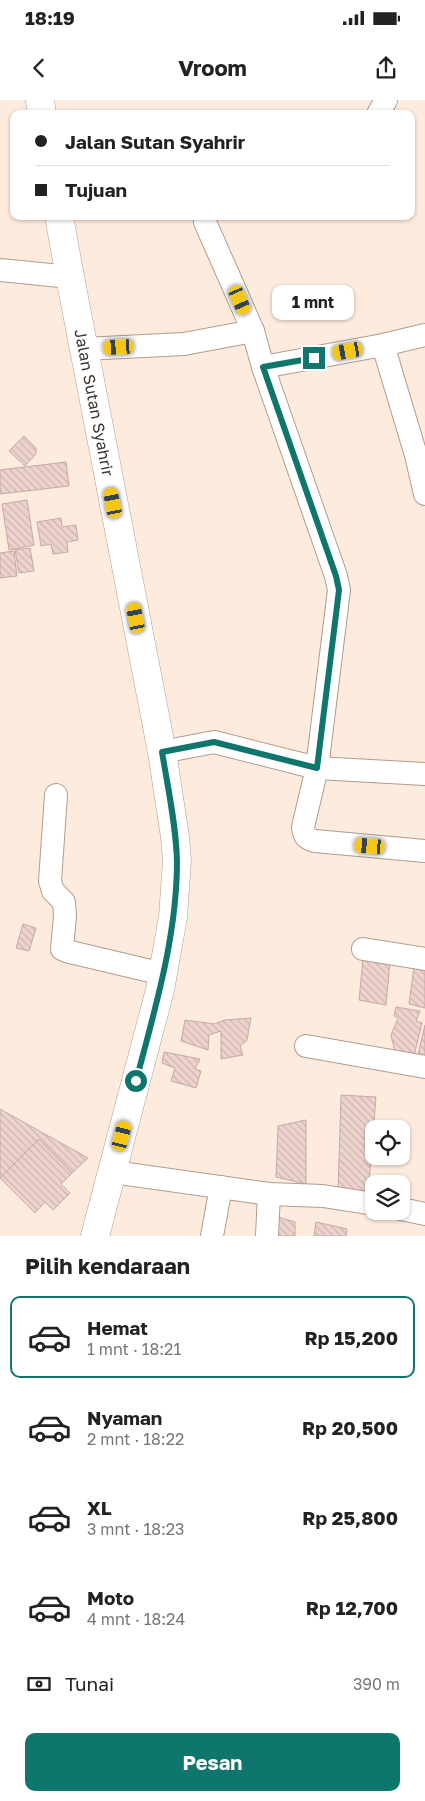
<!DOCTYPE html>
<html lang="id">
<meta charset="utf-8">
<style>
:root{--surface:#fff;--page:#f6f6f6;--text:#222;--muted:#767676;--line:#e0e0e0;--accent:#0f766e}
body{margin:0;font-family:"Golos Text",sans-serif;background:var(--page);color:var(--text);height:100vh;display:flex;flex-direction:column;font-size:19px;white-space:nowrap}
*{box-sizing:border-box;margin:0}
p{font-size:16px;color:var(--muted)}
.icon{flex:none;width:28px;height:28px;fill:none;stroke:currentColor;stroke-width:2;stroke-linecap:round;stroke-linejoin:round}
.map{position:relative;height:1136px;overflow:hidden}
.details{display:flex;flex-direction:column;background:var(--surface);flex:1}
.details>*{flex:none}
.hud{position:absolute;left:10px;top:10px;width:405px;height:110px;border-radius:10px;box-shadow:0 1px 4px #0004;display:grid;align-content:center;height:110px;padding:0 25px;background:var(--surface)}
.tools{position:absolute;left:365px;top:1020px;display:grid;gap:10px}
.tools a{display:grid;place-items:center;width:45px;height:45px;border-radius:10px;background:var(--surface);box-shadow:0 1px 4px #0004;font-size:25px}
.end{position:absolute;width:22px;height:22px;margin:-11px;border:6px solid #0f766e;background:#fff;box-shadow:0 0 0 2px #fff}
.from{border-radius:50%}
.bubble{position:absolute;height:35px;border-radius:10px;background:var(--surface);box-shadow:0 1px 4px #0004;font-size:16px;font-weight:700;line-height:35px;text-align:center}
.car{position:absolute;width:15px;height:30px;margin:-15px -8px;border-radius:6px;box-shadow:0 0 4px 1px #0007;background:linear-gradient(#f5c518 24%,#345 0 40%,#f5c518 0 76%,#345 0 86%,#f5c518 0)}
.hud b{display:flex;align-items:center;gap:18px;height:48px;font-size:19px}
.hud b+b{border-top:1px solid var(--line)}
.hud i{width:12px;height:12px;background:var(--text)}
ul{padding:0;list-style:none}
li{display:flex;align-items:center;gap:15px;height:82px;margin:0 10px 8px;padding:0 15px;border:2px solid transparent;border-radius:10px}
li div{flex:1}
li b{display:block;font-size:19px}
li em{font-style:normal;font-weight:700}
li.selected{border-color:var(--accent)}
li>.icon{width:45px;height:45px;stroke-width:1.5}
h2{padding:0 25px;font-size:22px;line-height:60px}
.pay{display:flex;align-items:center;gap:12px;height:55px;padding:0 25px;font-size:19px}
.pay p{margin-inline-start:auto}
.action{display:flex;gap:10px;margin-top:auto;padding:10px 25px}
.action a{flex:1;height:58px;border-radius:10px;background:var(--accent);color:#fff;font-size:20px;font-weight:700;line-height:58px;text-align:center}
.status{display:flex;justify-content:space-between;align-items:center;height:35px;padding:0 25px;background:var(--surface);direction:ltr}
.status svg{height:14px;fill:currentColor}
header{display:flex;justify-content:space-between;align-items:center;height:65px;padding:0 25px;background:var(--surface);font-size:22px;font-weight:700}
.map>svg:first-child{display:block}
.building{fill:url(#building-back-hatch);stroke:#c4a9a4}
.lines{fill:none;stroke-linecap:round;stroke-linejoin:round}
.minor-casing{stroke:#b19c8e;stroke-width:24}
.highway-casing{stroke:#b19c8e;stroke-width:29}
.minor{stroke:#fff;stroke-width:22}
.highway{stroke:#fff;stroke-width:28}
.route{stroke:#0f766e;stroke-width:6}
.labels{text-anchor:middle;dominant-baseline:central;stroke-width:4;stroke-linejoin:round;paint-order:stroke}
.street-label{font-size:16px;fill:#3e352f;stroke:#fff}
</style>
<div class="status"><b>18:19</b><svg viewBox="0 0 49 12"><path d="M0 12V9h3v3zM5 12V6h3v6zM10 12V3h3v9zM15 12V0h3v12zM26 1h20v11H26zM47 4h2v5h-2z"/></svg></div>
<header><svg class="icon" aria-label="back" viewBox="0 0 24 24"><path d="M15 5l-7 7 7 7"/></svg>Vroom<svg class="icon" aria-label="share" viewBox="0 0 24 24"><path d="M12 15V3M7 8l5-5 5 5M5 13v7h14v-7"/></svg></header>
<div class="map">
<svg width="425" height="1136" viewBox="0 0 425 1136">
<defs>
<pattern id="building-back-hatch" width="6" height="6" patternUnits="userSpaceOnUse" patternTransform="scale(1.25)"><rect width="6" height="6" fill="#eed2cd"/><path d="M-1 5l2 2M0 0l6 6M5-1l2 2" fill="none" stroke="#cdb5b0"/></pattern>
</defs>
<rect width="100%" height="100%" fill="#fdebde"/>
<!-- building -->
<g class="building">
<polygon points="24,336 36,348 36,354 25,366 9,351"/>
<polygon points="66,362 69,386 0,394 0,370"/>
<polygon points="27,400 34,445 9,450 2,404"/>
<polygon points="61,418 62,427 76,425 78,440 67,442 68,452 53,454 51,444 41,446 37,422"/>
<polygon points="30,448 34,471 19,473 15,450"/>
<polygon points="14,451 17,476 0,478 0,453"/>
<polygon points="23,824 36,828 29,851 16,848"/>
<polygon points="363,859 390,861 386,905 359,900"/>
<polygon points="414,867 425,867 425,908 409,904"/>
<polygon points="396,907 420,911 416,921 422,923 414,956 395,952 391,935 398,918 394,916"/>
<polygon points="251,918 247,940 240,946 243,955 221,959 221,931 209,935 208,950 181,941 185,920 214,924 225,920"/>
<polygon points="425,925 425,960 417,959"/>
<polygon points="164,952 200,959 195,969 201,971 196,988 171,981 175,968 162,963"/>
<polygon points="341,995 376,997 368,1094 338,1091"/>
<polygon points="0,1009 88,1058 72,1073 39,1039 0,1078"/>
<polygon points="306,1020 306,1084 276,1077 278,1026"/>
<polygon points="39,1039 72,1073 61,1084 70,1093 53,1110 45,1102 35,1113 0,1078"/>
<polygon points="271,1115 295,1122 295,1136 271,1136"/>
<polygon points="316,1122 347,1129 346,1136 314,1136"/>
</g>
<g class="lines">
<!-- minor casing -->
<g class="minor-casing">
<g id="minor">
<polyline points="378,14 386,0"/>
<path d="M 205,116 L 205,122 L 253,231 L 263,267 L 336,476 L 339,490 L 317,668 L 303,727 C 304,736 306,739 315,741 L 425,751"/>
<polyline points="0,170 70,177"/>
<polyline points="383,245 416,355 425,394"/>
<polyline points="84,249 184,244 253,231"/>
<polyline points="263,267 383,245 425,235"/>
<polyline points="162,652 214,642 317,668 425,674"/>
<polyline points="56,695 50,781 53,791 64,802 65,816 62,849 66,851 163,874"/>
<polyline points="363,849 425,859"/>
<polyline points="306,946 425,967"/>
<polyline points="113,1072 269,1094 323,1096 374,1104"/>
<polyline points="401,1109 425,1114"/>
<polyline points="212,1136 221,1087"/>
<polyline points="267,1136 269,1094"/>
</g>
</g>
<!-- highway casing -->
<g class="highway-casing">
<g id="highway">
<polyline points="40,0 42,14"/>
<path id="s1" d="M 59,116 L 70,177 L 162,652 L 175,737 L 177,761 L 173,817 L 160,890 L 95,1136"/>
</g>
</g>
<!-- minor -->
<use href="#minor" class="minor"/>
<!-- highway -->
<use href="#highway" class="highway"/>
</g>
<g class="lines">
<!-- route -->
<path class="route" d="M 136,981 C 155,909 177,836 177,761 C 176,725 168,688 162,652 L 214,642 L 317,668 L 339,490 L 336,476 L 263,267 L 314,258"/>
</g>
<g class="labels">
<!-- street labels -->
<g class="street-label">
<text stroke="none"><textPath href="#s1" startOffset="190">Jalan Sutan Syahrir</textPath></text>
</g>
</g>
</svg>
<div class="tools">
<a><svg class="icon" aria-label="locate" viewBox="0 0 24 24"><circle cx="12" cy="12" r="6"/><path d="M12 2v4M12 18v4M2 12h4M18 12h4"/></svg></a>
<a><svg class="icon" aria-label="layers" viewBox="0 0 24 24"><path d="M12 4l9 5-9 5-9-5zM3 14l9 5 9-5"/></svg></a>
</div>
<i class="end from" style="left:136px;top:981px"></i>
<i class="end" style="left:314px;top:258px"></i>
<div class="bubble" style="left:272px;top:185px;width:82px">1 mnt</div>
<i class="car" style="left:240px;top:200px;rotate:156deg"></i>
<i class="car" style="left:119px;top:247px;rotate:267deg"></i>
<i class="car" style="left:348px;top:251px;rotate:260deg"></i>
<i class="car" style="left:113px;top:403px;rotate:349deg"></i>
<i class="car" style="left:136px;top:518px;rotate:349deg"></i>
<i class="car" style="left:370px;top:746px;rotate:275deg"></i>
<i class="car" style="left:122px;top:1036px;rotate:14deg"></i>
<div class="hud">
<b><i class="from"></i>Jalan Sutan Syahrir</b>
<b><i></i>Tujuan</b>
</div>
</div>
<section class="details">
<h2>Pilih kendaraan</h2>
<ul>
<li class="selected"><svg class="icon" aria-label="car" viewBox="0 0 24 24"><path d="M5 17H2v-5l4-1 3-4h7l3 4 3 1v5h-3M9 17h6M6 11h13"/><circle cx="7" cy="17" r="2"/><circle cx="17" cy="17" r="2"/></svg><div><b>Hemat</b><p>1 mnt · 18:21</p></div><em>Rp 15,200</em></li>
<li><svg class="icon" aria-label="car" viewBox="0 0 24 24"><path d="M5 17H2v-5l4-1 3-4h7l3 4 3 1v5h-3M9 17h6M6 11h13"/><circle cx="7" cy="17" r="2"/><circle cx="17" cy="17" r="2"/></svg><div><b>Nyaman</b><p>2 mnt · 18:22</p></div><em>Rp 20,500</em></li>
<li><svg class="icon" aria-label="car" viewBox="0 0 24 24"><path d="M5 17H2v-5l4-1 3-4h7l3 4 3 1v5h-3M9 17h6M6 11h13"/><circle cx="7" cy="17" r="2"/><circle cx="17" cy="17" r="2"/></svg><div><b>XL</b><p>3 mnt · 18:23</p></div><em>Rp 25,800</em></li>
<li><svg class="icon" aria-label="car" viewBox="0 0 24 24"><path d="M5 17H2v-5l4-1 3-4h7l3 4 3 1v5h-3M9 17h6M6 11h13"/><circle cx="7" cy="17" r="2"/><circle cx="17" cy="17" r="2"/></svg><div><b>Moto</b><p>4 mnt · 18:24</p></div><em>Rp 12,700</em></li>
</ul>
<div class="pay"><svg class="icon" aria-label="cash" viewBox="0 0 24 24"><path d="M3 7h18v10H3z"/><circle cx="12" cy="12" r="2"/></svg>Tunai<p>390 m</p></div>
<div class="action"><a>Pesan</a></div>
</section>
